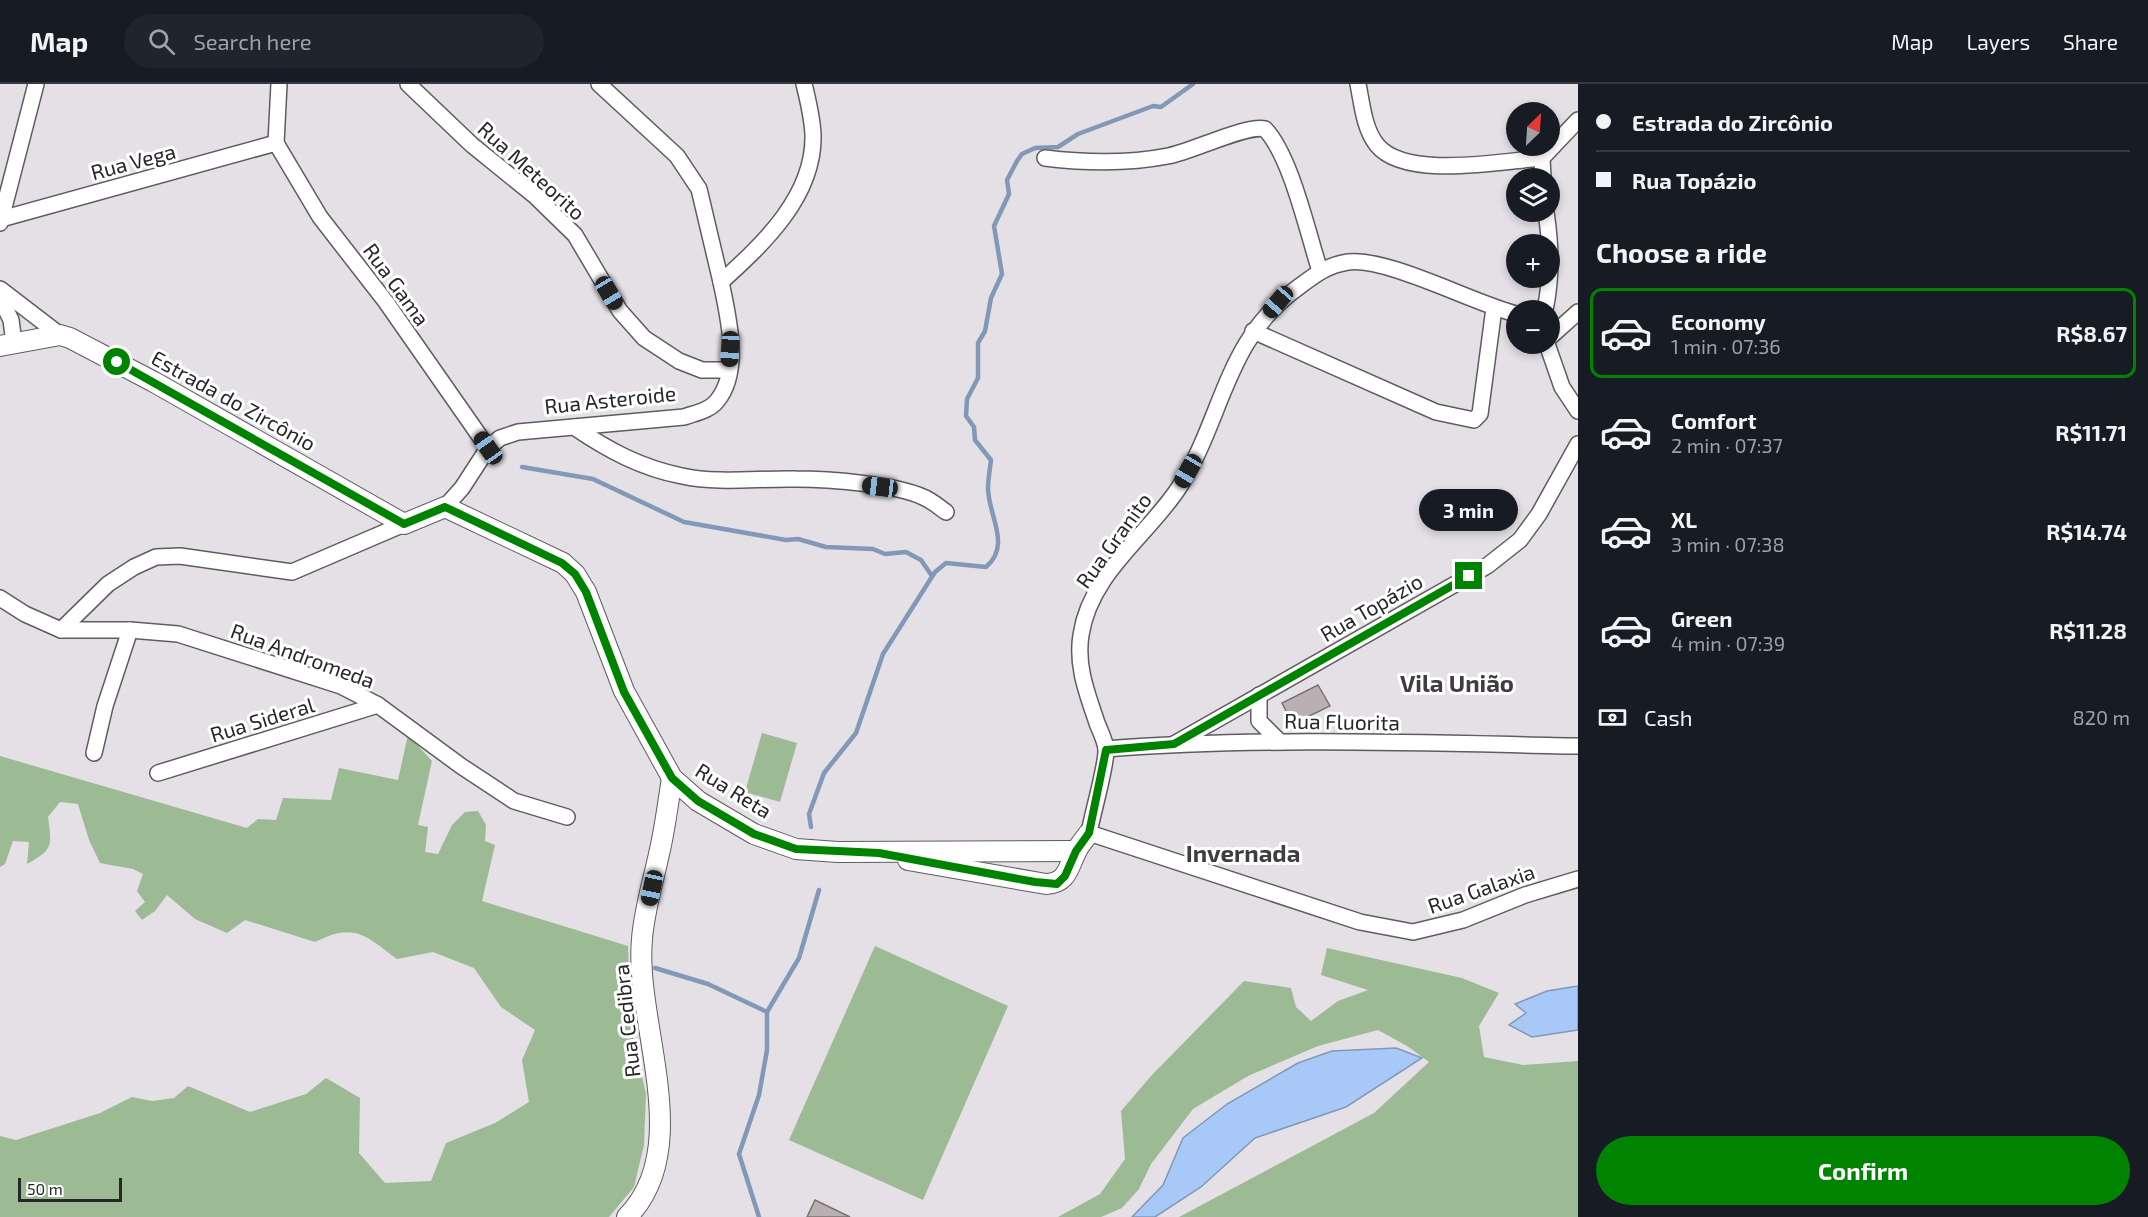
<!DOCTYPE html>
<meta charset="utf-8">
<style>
:root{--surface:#171b24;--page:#20242c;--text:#f1f3f6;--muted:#9ea1a6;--line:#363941;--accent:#008300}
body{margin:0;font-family:"Exo 2",sans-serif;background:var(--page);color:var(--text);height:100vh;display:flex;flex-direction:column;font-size:22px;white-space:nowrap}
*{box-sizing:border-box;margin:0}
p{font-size:20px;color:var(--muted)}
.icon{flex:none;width:33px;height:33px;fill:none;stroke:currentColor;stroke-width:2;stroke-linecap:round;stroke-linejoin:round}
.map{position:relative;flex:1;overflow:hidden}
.details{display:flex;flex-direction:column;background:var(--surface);width:570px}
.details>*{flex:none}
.hud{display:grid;align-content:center;height:132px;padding:0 18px;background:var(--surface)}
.needle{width:39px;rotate:25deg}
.controls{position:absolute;left:1506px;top:18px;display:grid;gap:12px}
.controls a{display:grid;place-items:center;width:54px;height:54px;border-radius:50%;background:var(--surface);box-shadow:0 3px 9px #0003;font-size:30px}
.scale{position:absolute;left:18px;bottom:15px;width:104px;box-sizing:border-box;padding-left:6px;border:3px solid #272628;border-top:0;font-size:16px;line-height:21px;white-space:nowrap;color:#272628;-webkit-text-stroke:4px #fff;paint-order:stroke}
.end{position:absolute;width:27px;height:27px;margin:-14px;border:8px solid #008300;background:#fff;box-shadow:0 0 0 3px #fff}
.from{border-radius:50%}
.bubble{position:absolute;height:42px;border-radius:21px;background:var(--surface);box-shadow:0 3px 9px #0003;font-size:20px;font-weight:700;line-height:42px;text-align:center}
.car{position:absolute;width:18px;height:36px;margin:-18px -9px;border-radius:8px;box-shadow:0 0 4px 2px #0007;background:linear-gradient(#222 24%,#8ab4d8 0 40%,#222 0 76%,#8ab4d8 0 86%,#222 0)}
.hud b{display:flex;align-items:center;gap:21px;height:57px;font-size:22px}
.hud b+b{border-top:2px solid var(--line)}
.hud i{width:15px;height:15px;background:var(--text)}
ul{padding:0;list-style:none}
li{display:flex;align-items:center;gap:18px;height:90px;margin:0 12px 9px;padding:0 6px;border:3px solid transparent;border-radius:12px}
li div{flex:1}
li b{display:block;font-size:22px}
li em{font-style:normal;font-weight:700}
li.active{border-color:var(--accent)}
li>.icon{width:54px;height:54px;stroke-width:1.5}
h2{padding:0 18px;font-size:27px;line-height:72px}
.pay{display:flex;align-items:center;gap:15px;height:66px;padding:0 18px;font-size:22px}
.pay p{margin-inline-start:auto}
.cta{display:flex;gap:12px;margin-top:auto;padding:12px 18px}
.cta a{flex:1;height:69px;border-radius:36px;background:var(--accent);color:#fff;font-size:24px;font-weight:700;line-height:69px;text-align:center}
header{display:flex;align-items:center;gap:36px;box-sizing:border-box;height:84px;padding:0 30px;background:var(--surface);border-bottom:2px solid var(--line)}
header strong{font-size:28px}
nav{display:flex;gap:33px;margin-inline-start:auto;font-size:21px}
.search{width:420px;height:54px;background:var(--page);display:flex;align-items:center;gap:15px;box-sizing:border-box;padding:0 21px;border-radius:33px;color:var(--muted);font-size:22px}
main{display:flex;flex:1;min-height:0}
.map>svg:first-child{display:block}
.green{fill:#9cba94}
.water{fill:#a8c9f7;stroke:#8198b9;stroke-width:1.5}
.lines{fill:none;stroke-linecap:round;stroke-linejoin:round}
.stream{stroke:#8198b9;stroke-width:4.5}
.building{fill:#b9b1b1;stroke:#7a7372;stroke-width:1.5}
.minor-casing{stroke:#5f5c61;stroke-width:18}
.tertiary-casing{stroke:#5f5c61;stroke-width:22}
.minor{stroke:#fff;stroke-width:15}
.tertiary{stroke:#fff;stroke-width:20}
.route{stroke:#008300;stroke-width:8}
.labels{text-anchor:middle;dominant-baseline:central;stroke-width:6;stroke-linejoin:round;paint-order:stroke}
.street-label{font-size:21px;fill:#272628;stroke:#fff}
.quarter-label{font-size:24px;font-weight:bold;fill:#403d42;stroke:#fff}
</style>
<header>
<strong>Map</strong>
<div class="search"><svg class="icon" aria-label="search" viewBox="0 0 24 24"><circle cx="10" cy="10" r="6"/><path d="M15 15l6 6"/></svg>Search here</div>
<nav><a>Map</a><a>Layers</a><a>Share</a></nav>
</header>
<main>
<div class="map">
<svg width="1578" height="1133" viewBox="0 0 1578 1133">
<rect width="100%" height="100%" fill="#e4e0e6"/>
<!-- green -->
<g class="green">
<polygon points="762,649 797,659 780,718 745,708"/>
<path d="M 408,651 L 432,677 L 418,741 L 428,743 L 425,768 L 438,770 L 452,741 L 465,728 L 478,727 L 486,741 L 485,757 L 495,761 L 482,817 L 628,862 L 631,943 L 646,1010 L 644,1061 L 634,1103 L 609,1133 L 0,1133 L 0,1052 L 16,1056 L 100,1029 L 132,1013 L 152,1017 L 174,1014 L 188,1002 L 250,1028 L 306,1010 L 326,994 L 360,1014 L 359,1069 L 385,1099 L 431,1097 L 446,1059 L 495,1039 L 529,1018 L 522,976 L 535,946 L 501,923 L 474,884 L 433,868 L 397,875 C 365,851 354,838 315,858 L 245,836 L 227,849 L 195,835 L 167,811 L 155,827 L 142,836 L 135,827 L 145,818 L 137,807 L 143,790 L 133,785 L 100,779 L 89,756 L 78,720 L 60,718 L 48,733 C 52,763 53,765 27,780 L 29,758 L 13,757 L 5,780 L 0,783 L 0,672 L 247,744 L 258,735 L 276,736 L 283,714 L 331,716 L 339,684 L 398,696 Z"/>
<polygon points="875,862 1008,922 923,1116 789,1056"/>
<polygon points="1327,864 1462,894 1499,909 1479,942 1484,973 1523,981 1578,977 1578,1133 1179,1133 1374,1029 1429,978 1407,962 1378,946 1318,962 1248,992 1193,1025 1151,1080 1139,1105 1122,1124 1101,1133 1058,1133 1100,1110 1125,1075 1121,1027 1151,992 1244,897 1291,904 1296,923 1311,937 1338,917 1368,906 1321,891"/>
</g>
<!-- water -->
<g class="water">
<polygon points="1578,902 1578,946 1532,953 1509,941 1526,929 1515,920 1547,907"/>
<polygon points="1396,964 1422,974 1346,1023 1255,1054 1201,1103 1155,1133 1132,1133 1163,1101 1183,1054 1227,1020 1298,979 1332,967"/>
</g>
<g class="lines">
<!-- stream -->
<g class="stream">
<polyline points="522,383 593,395 684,438 786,456 798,455 826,463 873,465 885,470 906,468 921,476 932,492"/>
<path d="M 811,743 L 809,730 L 824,689 L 856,649 L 883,570 L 935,488 L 946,479 L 986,483 C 1012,461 988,431 988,404 C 988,395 990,385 991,376 L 975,356 L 974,343 L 966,332 L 967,315 L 978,294 L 978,259 L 985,247 L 991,214 L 1002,190 L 994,142 L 1009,110 L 1007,96 L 1017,77 L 1022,70 L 1035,64 L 1058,63 L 1078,50 L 1153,22 L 1161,23 L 1193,0"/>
<polyline points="655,884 708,900 767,928"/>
<polyline points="759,1133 739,1070 759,1011 767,966 767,928 799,874 819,806"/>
</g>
</g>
<!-- building -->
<g class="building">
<polygon points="1318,601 1330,622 1293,640 1282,619"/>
<polygon points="815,1116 850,1133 807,1133"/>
</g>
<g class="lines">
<!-- minor casing -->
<g class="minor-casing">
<g id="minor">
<polyline points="408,0 472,61 535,112 575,151 620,227 644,254 679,277 702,286 729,286"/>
<polyline points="599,0 677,72 699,105 721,198"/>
<path d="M 1358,0 C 1362,20 1364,45 1377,61 C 1405,96 1502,77 1542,74"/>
<polyline points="276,59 320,133 386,218 488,364"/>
<polyline points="276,59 279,0"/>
<path d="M 1045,74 C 1086,79 1127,80 1168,72 C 1191,68 1247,40 1265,45 C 1291,72 1308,150 1320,187"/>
<polyline points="1543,94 1542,74 1578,36"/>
<polyline points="1,135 276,59"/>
<polyline points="0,139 36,0"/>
<polyline points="0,205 60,251"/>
<polyline points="0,213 11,236 14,259"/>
<path d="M 1545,226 C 1552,192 1551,162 1546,128"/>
<path d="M 1516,230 C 1473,219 1387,173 1348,178 C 1328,181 1316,190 1300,202 C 1224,255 1224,334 1178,405 C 1146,453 1090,490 1081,551 C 1076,582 1087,609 1097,639 C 1100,647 1105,656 1106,665 C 1107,680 1092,731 1089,749 L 1360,838 L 1413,848 L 1463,836 L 1525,811 L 1578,795"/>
<polyline points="1253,247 1436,328 1474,336 1480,330 1494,224"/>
<polyline points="1550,253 1578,228"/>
<polyline points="1547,260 1562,303 1578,327"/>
<path d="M 574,343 C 608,366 641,384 682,392 C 719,400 758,394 796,395 C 828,395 895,400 923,413 C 931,416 939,423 946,428"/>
<path d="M 445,423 L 462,404 L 488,364 L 500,354 L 518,348 L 684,333 C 695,329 709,327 717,317 C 742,287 728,232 721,198 C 763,160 815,112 813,50 C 812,33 808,16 804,0"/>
<polyline points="0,514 25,530 61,546 130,546 178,550 341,602 378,621 461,682 514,717 567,733"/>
<polyline points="61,546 108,500 134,483 156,473 180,472 292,488 404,440"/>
<polyline points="1259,611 1259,637 1279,657"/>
<polyline points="1174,660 1487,482 1520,456 1539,430 1578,360"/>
<path d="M 1106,665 C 1263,653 1421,659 1578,662"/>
<polyline points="94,669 105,622 130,546"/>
<polyline points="158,689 378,621"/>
</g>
</g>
<!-- tertiary casing -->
<g class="tertiary-casing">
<g id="tertiary">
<polyline points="0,262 60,251 70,254 154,298 404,440 445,423 563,479 575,490 586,508 624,607 672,694 698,717 754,750 796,765 838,768 1076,767"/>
<path d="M 908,776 L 1046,800 C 1068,799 1068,783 1077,766 C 1080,760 1085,755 1089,749"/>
<path d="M 627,1133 C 696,1063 634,939 642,855 C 644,827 653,798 659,770 C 665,745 668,719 672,694"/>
</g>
</g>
<!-- minor -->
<use href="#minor" class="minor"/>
<!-- tertiary -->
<use href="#tertiary" class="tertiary"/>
</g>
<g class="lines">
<!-- route -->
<polyline class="route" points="117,278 404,440 445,423 562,479 575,490 586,508 624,608 672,694 698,717 754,750 796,765 879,769 1035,798 1057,800 1065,792 1076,767 1089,749 1106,666 1174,660 1469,492"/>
</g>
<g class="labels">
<!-- street labels -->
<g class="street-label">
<text transform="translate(133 77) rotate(-15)">Rua Vega</text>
<text transform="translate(532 86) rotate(42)">Rua Meteorito</text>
<text transform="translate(397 200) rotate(54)">Rua Gama</text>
<text transform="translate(610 315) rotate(-6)">Rua Asteroide</text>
<text transform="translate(234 316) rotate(29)">Estrada do Zircônio</text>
<text transform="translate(1113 456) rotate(-54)">Rua Granito</text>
<text transform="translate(1371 523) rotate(-30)">Rua Topázio</text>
<text transform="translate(303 571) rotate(20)">Rua Andromeda</text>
<text transform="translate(262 635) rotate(-17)">Rua Sideral</text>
<text transform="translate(1342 637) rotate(1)">Rua Fluorita</text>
<text transform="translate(734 706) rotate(32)">Rua Reta</text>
<text transform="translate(1481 804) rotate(-19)">Rua Galaxia</text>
<text transform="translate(626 937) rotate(-96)">Rua Cedibra</text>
</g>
<!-- quarter labels -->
<g class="quarter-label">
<text x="1457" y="598">Vila União</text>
<text x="1243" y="768">Invernada</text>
</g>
</g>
</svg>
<div class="controls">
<a><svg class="needle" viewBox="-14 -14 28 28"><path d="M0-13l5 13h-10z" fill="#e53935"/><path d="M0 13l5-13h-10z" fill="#9ea1a6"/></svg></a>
<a><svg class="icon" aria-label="layers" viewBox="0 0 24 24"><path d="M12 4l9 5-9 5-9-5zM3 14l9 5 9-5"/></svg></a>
<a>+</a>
<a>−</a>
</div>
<div class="scale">50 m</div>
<i class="end from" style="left:117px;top:278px"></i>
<i class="end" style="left:1469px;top:492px"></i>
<div class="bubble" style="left:1419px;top:405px;width:99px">3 min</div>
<i class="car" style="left:609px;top:209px;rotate:149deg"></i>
<i class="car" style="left:1278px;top:218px;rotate:221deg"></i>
<i class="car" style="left:730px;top:265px;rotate:183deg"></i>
<i class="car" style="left:488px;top:364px;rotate:325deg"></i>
<i class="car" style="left:1188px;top:387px;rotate:210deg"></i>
<i class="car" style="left:880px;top:403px;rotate:277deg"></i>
<i class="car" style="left:652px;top:804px;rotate:192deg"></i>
</div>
<section class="details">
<div class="hud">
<b><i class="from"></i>Estrada do Zircônio</b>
<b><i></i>Rua Topázio</b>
</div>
<h2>Choose a ride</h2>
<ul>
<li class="active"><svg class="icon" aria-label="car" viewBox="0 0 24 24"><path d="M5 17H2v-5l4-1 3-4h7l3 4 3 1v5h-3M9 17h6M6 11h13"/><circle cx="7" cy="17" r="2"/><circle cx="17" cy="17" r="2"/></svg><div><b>Economy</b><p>1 min · 07:36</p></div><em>R$8.67</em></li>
<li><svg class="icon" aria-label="car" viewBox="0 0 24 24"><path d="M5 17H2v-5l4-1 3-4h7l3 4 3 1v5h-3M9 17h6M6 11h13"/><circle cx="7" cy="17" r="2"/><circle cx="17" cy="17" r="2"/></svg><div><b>Comfort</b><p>2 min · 07:37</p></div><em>R$11.71</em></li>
<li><svg class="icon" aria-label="car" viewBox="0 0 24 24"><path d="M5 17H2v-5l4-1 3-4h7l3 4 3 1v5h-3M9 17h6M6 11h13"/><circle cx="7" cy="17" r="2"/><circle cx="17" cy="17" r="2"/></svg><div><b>XL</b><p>3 min · 07:38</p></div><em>R$14.74</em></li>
<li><svg class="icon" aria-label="car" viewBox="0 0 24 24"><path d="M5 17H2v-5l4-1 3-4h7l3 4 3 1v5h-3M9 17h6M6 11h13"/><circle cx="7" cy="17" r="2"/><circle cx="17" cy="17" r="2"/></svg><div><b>Green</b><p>4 min · 07:39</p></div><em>R$11.28</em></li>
</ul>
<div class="pay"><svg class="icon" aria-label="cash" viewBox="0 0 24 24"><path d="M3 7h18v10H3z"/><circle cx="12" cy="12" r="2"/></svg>Cash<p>820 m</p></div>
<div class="cta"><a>Confirm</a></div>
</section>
</main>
